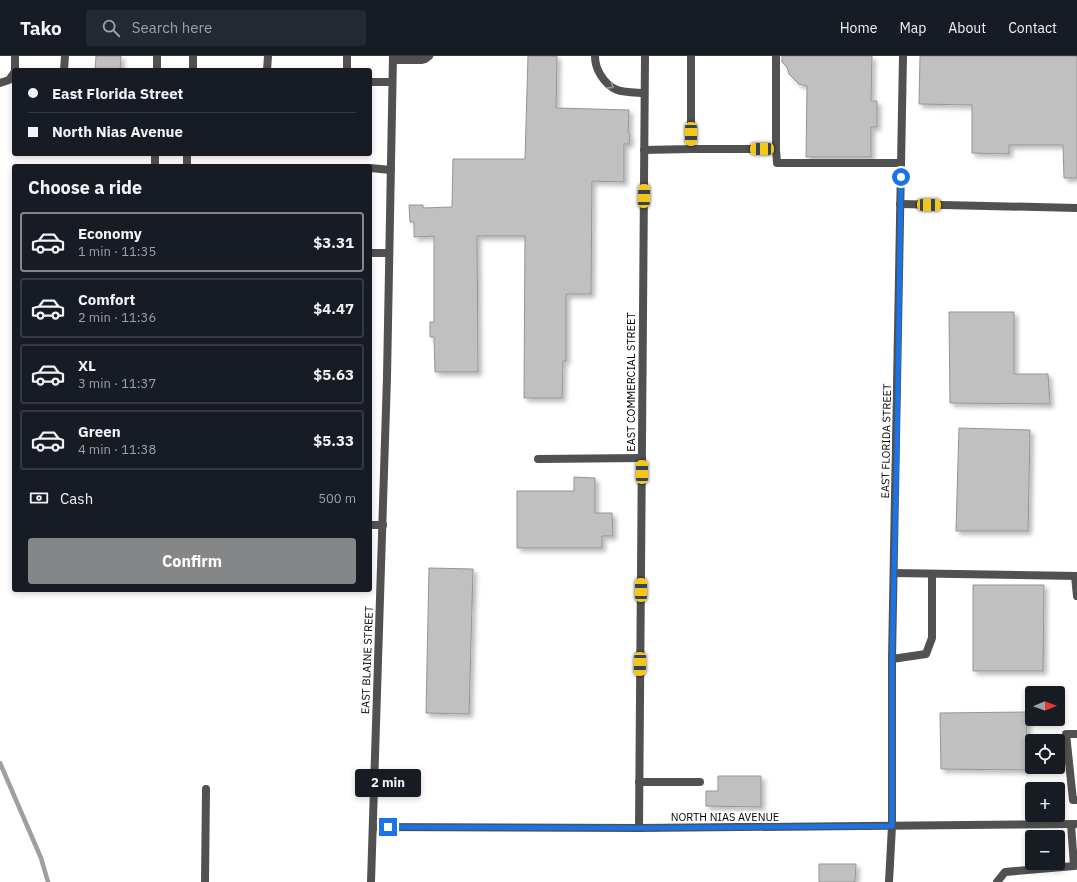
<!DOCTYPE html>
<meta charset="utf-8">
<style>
:root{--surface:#171b24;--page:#242831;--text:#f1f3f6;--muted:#9ea1a6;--line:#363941;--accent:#858687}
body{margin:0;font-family:"IBM Plex Sans",sans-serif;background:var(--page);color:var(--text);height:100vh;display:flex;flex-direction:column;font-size:15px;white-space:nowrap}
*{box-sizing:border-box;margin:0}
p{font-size:13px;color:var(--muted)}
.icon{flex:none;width:22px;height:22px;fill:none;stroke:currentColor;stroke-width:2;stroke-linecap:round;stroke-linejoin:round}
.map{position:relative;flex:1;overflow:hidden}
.sheet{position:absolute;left:12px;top:108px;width:360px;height:428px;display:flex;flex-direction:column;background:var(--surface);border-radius:4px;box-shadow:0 2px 6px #0003}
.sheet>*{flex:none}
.banner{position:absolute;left:12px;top:12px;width:360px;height:88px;border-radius:4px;box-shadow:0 2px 6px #0003;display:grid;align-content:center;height:88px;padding:0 16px;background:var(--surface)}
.needle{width:26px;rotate:89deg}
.tools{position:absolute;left:1025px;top:630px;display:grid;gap:8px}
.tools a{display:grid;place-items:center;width:40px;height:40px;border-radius:4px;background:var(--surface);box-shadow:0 2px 6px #0003;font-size:20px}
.end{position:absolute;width:18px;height:18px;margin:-9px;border:5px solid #1a73e8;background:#fff;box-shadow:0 0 0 2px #fff}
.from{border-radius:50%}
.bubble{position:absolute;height:28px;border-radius:4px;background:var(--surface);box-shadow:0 2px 6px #0003;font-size:13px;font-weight:700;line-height:28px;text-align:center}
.car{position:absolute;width:12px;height:24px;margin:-12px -6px;border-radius:5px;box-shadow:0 0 3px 1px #0007;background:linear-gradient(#f5c518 24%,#345 0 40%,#f5c518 0 76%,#345 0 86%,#f5c518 0)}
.banner b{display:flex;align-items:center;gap:14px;height:38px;font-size:15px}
.banner b+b{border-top:1px solid var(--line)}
.banner i{width:10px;height:10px;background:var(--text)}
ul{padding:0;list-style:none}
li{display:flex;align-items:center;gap:12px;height:60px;margin:0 8px 6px;padding:0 8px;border:2px solid var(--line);border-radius:4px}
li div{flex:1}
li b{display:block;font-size:15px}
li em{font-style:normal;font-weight:700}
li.selected{border-color:var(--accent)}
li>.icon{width:36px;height:36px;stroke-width:1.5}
h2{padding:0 16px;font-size:18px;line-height:48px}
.pay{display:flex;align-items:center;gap:10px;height:44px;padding:0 16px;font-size:15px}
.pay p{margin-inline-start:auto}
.primary-button{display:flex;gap:8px;margin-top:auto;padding:8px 16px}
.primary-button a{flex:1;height:46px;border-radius:4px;background:var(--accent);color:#fff;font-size:16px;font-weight:700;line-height:46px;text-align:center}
header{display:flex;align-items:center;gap:24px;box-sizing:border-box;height:56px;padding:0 20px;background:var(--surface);border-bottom:1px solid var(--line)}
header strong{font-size:19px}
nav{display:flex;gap:22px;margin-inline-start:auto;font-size:14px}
.search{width:280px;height:36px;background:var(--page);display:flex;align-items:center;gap:10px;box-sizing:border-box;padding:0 14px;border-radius:4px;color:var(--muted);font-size:15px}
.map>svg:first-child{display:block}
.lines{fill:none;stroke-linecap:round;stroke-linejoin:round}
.stream{stroke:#9f9f9f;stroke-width:4.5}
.building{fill:#c0c0c0;stroke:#959595;filter:url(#shadow)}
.service{stroke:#515151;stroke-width:8}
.minor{stroke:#515151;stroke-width:8}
.tertiary{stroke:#515151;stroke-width:8}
.oneway{stroke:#979797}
.route{stroke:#1a73e8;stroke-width:5}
.labels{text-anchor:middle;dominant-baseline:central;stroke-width:3.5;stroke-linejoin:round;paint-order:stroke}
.street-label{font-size:11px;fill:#000;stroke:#fff}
</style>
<header>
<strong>Tako</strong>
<div class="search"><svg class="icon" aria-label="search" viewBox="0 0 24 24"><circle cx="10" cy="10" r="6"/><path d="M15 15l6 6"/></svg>Search here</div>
<nav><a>Home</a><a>Map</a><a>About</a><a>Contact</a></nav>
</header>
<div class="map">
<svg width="1077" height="826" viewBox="0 0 1077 826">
<defs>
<filter id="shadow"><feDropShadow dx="3.5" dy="3.5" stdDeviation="2" flood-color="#0004"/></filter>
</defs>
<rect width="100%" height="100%" fill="#fff"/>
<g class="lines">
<!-- stream -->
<polyline class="stream" points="0,707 41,802 48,826"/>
</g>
<!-- building -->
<g class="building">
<polygon points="96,0 121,0 120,14 95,14"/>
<polygon points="528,0 557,0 556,52 629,54 628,76 630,79 629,88 624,88 624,126 592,125 591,238 566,238 566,305 563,305 562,342 524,342 525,180 477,180 478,316 435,316 434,281 430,281 430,266 434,266 434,180 414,181 414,166 410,166 409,149 423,149 423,152 452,151 453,103 525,103"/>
<polygon points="782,0 872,0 871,45 877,45 877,71 871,71 871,101 806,101 807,30 799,28 789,18 787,11 782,6"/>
<polygon points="920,0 1077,0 1077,122 1064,122 1063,89 1009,89 1009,98 972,97 972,49 919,48"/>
<polygon points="949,256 1014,256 1014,318 1048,318 1050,348 950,347"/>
<polygon points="959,372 1030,374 1028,475 956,475"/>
<polygon points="574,421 595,422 595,457 612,457 613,480 602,480 602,492 517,492 517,435 574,435"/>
<polygon points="429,512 473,513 469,658 426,657"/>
<polygon points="973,529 1044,529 1043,615 973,615"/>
<polygon points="1027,656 1026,714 941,713 940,657"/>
<polygon points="718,720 761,720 761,751 706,750 706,735 718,735"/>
<polygon points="819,808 856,808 855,826 819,826"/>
</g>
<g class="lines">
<!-- service -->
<g class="service">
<polyline points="15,0 15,14"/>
<path d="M 595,0 C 595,7 597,13 600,18 C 612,38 624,36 644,37"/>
<polyline points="393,4 421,4 425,3 429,0"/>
<polyline points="64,14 65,0"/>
<polyline points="193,14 193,0"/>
<polyline points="267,14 268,0"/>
<polyline points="347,14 347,0"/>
<polyline points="370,26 392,26"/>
<polyline points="0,27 9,24 14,17"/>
<polyline points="691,93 776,93 777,107 901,107"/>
<polyline points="776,93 776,0"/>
<polyline points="644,94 691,93 691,0"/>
<polyline points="187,110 187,98"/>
<polyline points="370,112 391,114"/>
<polyline points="370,197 389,197"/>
<polyline points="538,403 642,402"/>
<polyline points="370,469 383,469"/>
<polyline points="894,517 1077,520"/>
<polyline points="1075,520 1077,540"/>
<polyline points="892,603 926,598 932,582 932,518"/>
<polyline points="1077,678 1066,678 1073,744 1077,744"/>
<polyline points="639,726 700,726"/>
<polyline points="1071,768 1074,810 1077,809"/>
<polyline points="205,826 206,733"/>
<polyline points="889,826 892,770"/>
<polyline points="997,826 1005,816 1074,810"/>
</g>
<!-- minor -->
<g class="minor">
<polyline points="157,14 157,0"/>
<polyline points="155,110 155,98"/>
<polyline points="900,148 1077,152"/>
<polyline points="892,770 892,603 903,0"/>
<polyline points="373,771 639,772 1077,768"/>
<polyline points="639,772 645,0"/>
</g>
<!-- tertiary -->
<polyline class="tertiary" points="371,826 387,321 393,0"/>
</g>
<!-- one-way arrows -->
<defs><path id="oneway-chevron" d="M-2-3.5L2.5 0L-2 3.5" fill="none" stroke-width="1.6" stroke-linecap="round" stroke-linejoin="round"/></defs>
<use class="oneway" href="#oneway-chevron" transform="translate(611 30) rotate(33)"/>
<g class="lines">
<!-- route -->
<polyline class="route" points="388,771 639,772 892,770 892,603 897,392 901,121"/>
</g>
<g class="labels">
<!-- street labels -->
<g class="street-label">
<text transform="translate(631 326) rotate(-90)">EAST COMMERCIAL STREET</text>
<text transform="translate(886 385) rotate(-89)">EAST FLORIDA STREET</text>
<text transform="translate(367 604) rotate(-88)">EAST BLAINE STREET</text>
<text x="725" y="761">NORTH NIAS AVENUE</text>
</g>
</g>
</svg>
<div class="tools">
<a><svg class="needle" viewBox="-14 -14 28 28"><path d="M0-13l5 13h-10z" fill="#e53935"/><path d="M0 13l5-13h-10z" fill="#9ea1a6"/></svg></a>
<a><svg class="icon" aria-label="locate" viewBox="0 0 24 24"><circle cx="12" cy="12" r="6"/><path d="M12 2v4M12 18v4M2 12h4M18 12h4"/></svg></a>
<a>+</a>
<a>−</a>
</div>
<i class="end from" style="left:901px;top:121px"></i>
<i class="end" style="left:388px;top:771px"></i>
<div class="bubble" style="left:355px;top:713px;width:66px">2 min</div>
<i class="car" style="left:691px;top:78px;rotate:180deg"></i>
<i class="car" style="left:762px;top:93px;rotate:270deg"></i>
<i class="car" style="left:644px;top:140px;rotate:1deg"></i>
<i class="car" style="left:929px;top:149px;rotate:91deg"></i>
<i class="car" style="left:642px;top:416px;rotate:0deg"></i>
<i class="car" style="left:641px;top:534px;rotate:0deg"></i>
<i class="car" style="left:640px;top:608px;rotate:181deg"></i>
<div class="banner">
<b><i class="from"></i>East Florida Street</b>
<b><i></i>North Nias Avenue</b>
</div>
<section class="sheet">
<h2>Choose a ride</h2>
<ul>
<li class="selected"><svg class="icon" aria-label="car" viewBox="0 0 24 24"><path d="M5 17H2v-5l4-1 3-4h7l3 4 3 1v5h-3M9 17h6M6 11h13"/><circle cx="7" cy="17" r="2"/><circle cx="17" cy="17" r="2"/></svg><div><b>Economy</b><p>1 min · 11:35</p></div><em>$3.31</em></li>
<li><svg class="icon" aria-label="car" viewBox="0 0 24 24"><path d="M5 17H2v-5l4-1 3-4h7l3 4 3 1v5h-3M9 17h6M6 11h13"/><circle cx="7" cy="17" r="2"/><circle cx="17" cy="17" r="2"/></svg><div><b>Comfort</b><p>2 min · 11:36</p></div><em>$4.47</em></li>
<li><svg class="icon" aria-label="car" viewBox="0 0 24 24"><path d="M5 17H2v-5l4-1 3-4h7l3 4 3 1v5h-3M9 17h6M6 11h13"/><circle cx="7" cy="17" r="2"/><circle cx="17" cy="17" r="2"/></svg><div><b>XL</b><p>3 min · 11:37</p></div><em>$5.63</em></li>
<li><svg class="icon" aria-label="car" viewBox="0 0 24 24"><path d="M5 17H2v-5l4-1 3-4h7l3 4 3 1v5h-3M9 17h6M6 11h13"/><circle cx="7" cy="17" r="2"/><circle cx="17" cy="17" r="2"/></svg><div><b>Green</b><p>4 min · 11:38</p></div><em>$5.33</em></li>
</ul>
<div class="pay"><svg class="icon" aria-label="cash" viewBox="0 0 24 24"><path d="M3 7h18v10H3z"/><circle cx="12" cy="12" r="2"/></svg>Cash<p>500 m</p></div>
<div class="primary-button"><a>Confirm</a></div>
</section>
</div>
